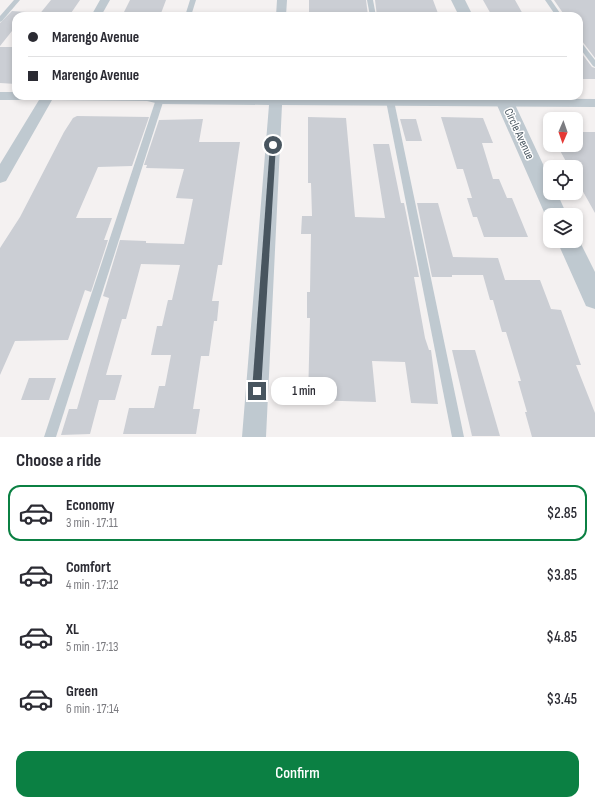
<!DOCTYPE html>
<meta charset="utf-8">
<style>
:root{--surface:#fff;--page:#f2f2f3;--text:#2b2b33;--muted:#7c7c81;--line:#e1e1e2;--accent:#0b8043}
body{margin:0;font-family:"Sofia Sans Condensed",sans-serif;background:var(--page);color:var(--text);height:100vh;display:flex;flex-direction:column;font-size:15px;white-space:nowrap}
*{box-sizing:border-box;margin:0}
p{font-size:13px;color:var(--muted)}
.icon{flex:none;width:22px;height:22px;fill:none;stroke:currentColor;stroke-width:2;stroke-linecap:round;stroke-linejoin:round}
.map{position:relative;height:437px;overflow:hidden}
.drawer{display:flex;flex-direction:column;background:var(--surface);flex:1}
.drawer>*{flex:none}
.top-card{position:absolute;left:12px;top:12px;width:571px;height:88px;border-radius:12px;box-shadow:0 2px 6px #0003;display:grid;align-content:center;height:88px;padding:0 16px;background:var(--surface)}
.needle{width:26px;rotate:182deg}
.tools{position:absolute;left:543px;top:112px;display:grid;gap:8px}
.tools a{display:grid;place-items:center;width:40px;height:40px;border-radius:8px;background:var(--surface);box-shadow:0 2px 6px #0003;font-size:20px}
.end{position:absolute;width:18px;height:18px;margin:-9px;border:5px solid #48555f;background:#fff;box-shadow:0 0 0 2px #fff}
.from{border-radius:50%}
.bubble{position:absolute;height:28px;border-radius:12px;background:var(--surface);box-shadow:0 2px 6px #0003;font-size:13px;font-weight:600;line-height:28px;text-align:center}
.top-card b{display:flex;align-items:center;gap:14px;height:38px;font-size:15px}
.top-card b+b{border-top:1px solid var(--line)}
.top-card i{width:10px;height:10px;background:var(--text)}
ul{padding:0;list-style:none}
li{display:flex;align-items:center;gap:12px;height:56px;margin:0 8px 6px;padding:0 8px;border:2px solid transparent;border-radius:12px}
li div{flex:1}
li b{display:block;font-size:15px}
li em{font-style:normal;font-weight:600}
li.on{border-color:var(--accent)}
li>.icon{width:36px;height:36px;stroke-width:1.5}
h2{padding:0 16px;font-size:18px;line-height:48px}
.primary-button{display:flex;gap:8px;margin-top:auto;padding:8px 16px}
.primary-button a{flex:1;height:46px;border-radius:12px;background:var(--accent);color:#fff;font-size:16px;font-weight:600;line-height:46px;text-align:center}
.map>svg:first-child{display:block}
.building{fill:#cbced4}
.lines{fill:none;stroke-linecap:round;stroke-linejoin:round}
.service{fill:#bfc9d0;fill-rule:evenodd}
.minor{fill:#bfc9d0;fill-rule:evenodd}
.tertiary{fill:#bfc9d0;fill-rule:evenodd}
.route{fill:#48555f}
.labels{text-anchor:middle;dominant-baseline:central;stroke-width:3;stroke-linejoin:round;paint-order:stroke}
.street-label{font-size:12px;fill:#48555f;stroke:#fff}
</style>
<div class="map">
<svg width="595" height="437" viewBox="0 0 595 437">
<rect width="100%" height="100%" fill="#f4f1f1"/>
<!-- building -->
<g class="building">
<polygon points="51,0 80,0 69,16 38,16"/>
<polygon points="130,0 166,0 160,16 122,16"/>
<polygon points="309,0 366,0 368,16 309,16"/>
<polygon points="375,0 433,0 439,16 377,16"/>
<polygon points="483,0 515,0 524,16 492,16"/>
<polygon points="554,0 595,0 595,58 582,41 579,40 579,16 565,16"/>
<polygon points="12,11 27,12 24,16 16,16 16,26 0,46 0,23"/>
<polygon points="0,47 16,47 16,84 0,83"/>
<polygon points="579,50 592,67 595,68 595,79 579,79"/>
<polygon points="77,116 149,117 132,166 98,167 76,218 112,218 104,240 108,240 91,292 85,290 68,340 15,341 0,375 0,248 20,217 64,132 73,118"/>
<polygon points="308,117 346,118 355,217 385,218 373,144 389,144 401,203 404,203 419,277 414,277 425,338 429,350 431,350 438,404 411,403 405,362 372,361 376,402 308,400 310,318 307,318 307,292 310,292 311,234 301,234 302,216 312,216 311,183 308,183"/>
<polygon points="441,117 483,118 493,143 482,143 493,179 499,179 507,198 512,198 528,237 484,237 477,217 473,217 467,198 472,198 463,169 457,169"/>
<polygon points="203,119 199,142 240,142 222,265 218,265 212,301 219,301 217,321 214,321 209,356 201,356 193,409 200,409 196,434 123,434 129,408 154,408 159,386 165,386 171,355 151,355 157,326 162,326 168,300 172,300 180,265 141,264 126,319 122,319 106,375 122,375 115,400 99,400 90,434 61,435 69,409 77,409 109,298 103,296 120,240 146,241 146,243 184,244 193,199 176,198 184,169 146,168 147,165 144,165 159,120"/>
<polygon points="400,119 416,119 422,141 406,141"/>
<polygon points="576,132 595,132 595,213 576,179 576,167 569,167 557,145 576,145"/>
<polygon points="417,203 438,203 453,257 498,258 505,280 540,280 551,309 561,310 581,365 576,365 595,413 595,437 532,437 525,412 527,412 518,381 521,381 506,332 502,332 493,300 490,300 483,275 452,275 452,277 432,277"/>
<polygon points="452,350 475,350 500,436 472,436"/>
<polygon points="29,378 56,378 49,400 21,400"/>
</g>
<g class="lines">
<!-- service -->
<g class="service">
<polygon points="14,0 20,0 2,21 0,22 0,16"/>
<polygon points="190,0 196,0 191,16 185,16"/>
<polygon points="367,0 373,0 376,16 370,16"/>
<polygon points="545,0 551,0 562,16 556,16"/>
<polygon points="579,41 581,42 595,60 595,67 593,66 579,47"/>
<polygon points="157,96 165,96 56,437 44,437"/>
<polygon points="385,96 393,96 464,437 452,437"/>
</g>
<!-- minor -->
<g class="minor">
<polygon points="100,0 110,0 101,16 91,16"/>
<polygon points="277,0 287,0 286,16 276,16"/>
<polygon points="0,92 16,92 16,96 283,96 595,99 595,107 282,105 266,437 242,437 269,105 160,104 147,101 52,100 6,181 0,183 0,164 39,100 0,100"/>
</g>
<!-- tertiary -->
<g class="tertiary">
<polygon points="451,0 465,0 473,16 459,16"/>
<polygon points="493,96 511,96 550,179 550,193 557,193 567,215 550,215 550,222 548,221"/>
<polygon points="576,234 595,272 595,309 586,306 557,241 576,241"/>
</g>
</g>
<!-- route -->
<polygon class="route" points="273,143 276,145 261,391 260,394 257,395 254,394 252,391 270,145"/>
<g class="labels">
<!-- street labels -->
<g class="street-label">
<text transform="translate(519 134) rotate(65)">Circle Avenue</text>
</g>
</g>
</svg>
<div class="tools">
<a><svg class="needle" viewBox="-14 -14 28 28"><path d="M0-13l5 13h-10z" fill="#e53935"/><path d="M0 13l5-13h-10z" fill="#7c7c81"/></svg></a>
<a><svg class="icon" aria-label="locate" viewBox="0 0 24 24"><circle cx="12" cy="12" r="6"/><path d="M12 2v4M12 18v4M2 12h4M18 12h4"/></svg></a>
<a><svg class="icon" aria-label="layers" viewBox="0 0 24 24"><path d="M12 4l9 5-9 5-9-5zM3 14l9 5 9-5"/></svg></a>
</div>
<i class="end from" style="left:273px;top:145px"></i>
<i class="end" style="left:257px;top:391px"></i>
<div class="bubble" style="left:271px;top:377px;width:66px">1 min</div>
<div class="top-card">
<b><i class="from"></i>Marengo Avenue</b>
<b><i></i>Marengo Avenue</b>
</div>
</div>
<section class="drawer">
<h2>Choose a ride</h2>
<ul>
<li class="on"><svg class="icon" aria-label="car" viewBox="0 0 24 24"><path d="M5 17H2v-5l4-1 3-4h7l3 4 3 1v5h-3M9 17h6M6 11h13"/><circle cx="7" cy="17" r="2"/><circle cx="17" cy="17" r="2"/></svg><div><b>Economy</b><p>3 min · 17:11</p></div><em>$2.85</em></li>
<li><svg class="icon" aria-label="car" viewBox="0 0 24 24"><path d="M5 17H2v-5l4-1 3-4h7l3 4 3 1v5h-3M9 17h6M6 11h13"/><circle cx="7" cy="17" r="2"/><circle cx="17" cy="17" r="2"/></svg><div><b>Comfort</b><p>4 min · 17:12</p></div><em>$3.85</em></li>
<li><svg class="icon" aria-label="car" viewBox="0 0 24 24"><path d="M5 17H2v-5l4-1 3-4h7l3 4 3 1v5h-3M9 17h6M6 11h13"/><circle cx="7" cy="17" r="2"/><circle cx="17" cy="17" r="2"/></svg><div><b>XL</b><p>5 min · 17:13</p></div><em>$4.85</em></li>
<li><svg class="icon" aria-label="car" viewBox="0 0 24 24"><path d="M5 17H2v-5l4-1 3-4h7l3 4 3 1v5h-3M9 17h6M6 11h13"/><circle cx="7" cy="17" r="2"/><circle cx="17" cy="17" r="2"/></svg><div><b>Green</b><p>6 min · 17:14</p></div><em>$3.45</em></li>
</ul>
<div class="primary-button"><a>Confirm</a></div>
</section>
